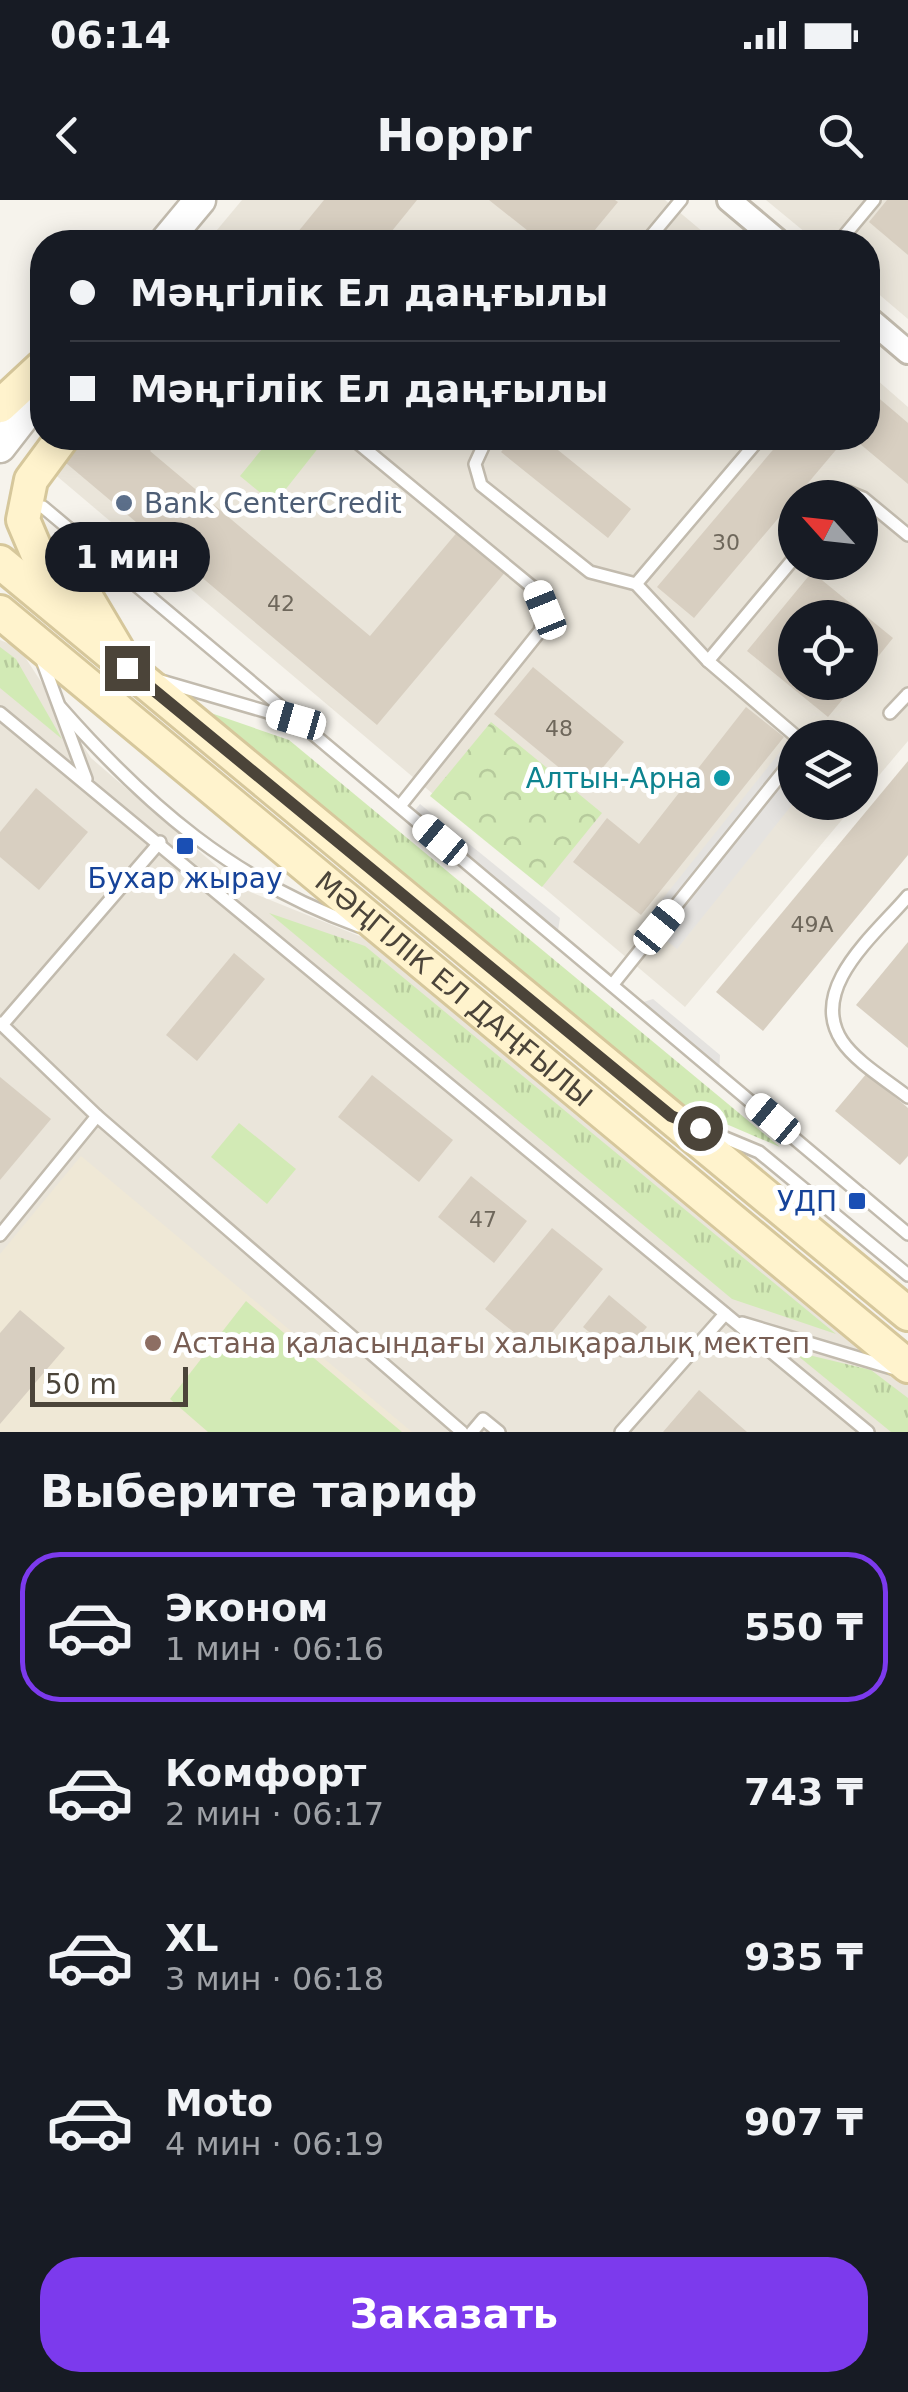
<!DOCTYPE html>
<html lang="ru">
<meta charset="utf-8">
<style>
:root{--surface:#171b24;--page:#20242c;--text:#f1f3f6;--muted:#9ea1a6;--line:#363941;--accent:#7c3aed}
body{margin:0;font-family:"DejaVu Sans",sans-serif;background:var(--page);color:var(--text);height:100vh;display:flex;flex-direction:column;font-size:38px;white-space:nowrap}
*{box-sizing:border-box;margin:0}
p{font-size:32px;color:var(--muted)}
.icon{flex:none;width:55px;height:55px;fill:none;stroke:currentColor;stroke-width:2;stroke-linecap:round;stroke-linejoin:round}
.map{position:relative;height:1232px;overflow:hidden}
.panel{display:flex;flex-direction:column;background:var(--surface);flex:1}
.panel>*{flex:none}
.top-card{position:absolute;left:30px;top:30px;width:850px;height:220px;border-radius:40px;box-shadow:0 5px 25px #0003;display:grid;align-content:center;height:220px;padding:0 40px;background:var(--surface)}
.needle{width:65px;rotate:297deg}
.controls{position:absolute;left:778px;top:280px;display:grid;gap:20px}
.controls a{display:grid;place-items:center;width:100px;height:100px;border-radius:50%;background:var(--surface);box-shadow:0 5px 25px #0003;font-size:50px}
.scale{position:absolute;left:30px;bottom:25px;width:158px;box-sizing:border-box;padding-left:10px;border:5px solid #4b4439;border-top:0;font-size:28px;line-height:35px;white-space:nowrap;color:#4b4439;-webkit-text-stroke:8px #fff;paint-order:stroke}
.end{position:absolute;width:45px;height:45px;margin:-22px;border:12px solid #4b4439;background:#fff;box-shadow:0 0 0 5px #fff}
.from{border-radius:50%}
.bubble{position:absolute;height:70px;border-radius:35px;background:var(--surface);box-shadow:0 5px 25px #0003;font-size:32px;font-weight:700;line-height:70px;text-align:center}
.car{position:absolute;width:30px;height:60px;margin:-30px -15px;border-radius:12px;box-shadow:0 0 8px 2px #0007;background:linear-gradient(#fff 24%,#345 0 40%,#fff 0 76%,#345 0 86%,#fff 0)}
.top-card b{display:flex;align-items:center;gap:35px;height:95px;font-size:38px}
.top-card b+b{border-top:2px solid var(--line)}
.top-card i{width:25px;height:25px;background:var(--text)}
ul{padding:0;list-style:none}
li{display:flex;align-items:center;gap:30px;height:150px;margin:0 20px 15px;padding:0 20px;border:5px solid transparent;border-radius:40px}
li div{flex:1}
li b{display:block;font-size:38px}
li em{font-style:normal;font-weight:700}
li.active{border-color:var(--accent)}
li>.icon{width:90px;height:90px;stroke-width:1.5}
h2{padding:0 40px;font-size:45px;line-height:120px}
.cta{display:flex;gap:20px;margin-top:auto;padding:20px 40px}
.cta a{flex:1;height:115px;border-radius:40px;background:var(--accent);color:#fff;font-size:40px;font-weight:700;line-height:115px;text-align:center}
.status{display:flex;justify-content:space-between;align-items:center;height:70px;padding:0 50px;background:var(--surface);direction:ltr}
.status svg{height:28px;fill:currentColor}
header{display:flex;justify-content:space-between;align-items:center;height:130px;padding:0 40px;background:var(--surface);font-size:45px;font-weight:700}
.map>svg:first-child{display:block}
.residential{fill:#eae5da;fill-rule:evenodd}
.education{fill:#efe8d6}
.grass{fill:url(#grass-tufts)}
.park{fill:url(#park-crowns)}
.pitch{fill:#d2eab5}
.parking{fill:#e5e3e0}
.building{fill:#d8cfc1}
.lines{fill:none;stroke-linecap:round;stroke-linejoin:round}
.service-casing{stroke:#c2bbae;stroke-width:16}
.minor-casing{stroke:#c2bbae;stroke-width:28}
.tertiary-casing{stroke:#c2bbae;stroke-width:35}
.secondary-casing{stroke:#d6c79b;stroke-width:38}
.service{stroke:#fff;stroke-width:11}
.minor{stroke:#fff;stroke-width:22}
.tertiary{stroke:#fff;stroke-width:30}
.secondary{stroke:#fff3cd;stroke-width:32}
.route{stroke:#4b4439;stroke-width:12}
.service-dot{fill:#5c6f8a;stroke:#fff;stroke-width:4}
.culture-dot{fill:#0f9aa8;stroke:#fff;stroke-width:4}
.transit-dot{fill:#1a4fb4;stroke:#fff;stroke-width:4}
.education-dot{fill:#8d6e63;stroke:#fff;stroke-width:4}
.labels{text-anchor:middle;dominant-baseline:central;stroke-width:10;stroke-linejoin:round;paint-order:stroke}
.number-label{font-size:22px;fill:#6e675b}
.service-label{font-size:28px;fill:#4e5e75;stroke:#fff;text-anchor:start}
.culture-label{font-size:28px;fill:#0d838f;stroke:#fff;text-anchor:end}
.transit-label{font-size:28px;fill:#164399;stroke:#fff}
.street-label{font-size:28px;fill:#4b4439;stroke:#fff}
.education-label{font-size:28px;fill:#785e54;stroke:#fff;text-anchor:start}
</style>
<div class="status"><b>06:14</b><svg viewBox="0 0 49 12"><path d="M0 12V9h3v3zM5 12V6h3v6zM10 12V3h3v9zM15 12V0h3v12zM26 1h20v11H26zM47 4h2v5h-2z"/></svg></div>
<header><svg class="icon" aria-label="back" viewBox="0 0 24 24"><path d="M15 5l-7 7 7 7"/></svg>Hoppr<svg class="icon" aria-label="search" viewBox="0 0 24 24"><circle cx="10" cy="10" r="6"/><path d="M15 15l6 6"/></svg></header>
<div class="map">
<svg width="908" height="1232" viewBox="0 0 908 1232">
<defs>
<pattern id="grass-tufts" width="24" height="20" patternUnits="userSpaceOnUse" patternTransform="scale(2.5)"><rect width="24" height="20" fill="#d2eab5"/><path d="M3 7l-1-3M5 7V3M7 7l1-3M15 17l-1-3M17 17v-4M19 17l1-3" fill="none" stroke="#b6ca9c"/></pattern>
<pattern id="park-crowns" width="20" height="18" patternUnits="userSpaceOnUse" patternTransform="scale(2.5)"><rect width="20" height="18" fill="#d2eab5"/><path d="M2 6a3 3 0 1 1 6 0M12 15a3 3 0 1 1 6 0" fill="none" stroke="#b6ca9c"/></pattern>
</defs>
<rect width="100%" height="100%" fill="#f6f3ec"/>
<!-- residential -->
<g class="residential">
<polygon points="242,0 665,0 715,42 207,42"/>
<polygon points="766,0 908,0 908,119 868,85 868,42 817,42"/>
<path d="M 868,172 L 908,207 L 908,541 L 860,598 L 860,538 L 795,538 L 795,602 L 856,603 L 685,807 L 52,272 L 73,238 L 868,238 ZM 795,298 L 860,298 L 860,362 L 795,362 ZM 795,418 L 860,418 L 860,482 L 795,482 Z"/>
<polygon points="0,440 19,448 91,558 243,689 364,738 908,1185 908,1232 0,1232"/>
</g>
<!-- education -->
<polygon class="education" points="81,956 412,1232 0,1232 0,1054"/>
<!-- grass -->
<g class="grass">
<polygon points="0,447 16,459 62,539 0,488"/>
<polygon points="179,502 289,540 780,947 661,896"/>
<polygon points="269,713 365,746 836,1134 732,1099"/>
<polygon points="792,1151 871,1170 908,1198 908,1232 891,1232"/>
</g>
<!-- park -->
<polygon class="park" points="491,522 602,613 542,687 430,596"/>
<!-- pitch -->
<g class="pitch">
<polygon points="271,238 317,238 323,242 274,304 240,276"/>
<polygon points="239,923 296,969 267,1004 211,957"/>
<polygon points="246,1101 402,1232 208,1232 170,1199"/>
</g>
<!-- parking -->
<g class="parking">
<polygon points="788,542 795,547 795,601 677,749 644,722"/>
<polygon points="420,604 560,718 557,737 411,615"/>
<polygon points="653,799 720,855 719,873 637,804"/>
</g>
<!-- building -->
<g class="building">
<polygon points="324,0 417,0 383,42 299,42 293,38"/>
<polygon points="489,0 615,0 618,2 585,42 542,42"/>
<polygon points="887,0 908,0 908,55 869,22"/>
<polygon points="868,189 908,223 908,284 853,238 868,238"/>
<polygon points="77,238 162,238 150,251 370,436 459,330 507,370 377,525 60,258"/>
<polygon points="513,238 568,238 558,250 631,309 608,338 501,252"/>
<polygon points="783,238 846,238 694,418 657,387"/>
<polygon points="812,372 893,438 860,479 860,418 795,418 795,482 857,482 828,517 747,451"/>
<polygon points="533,467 624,542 585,589 494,514"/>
<polygon points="746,507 784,537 641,715 573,662 607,618 639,644"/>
<polygon points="908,561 908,655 763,831 716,792"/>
<polygon points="36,588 88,632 39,690 0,657 0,632"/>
<polygon points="908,742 908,848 856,805"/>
<polygon points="234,753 265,779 197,861 166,835"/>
<polygon points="867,873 908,908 908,956 900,965 835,911"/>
<polygon points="372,875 453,940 419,982 338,917"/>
<polygon points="0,877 51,919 0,980"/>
<polygon points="471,976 527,1021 494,1063 438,1017"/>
<polygon points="552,1028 603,1069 537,1151 485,1109"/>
<polygon points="609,1095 647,1127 621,1158 583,1127"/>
<polygon points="20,1110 65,1148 0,1224 0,1133"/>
<polygon points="699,1190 747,1232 663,1232"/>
</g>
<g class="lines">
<!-- service casing -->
<g class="service-casing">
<g id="service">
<polyline points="646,42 681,0"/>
<polyline points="839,42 874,0"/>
<polyline points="352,238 537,391 545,410 540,431 400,606"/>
<polyline points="487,238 475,264 481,285 590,372 636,384 708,461 798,538"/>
<polyline points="844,298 848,292 863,298 908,335"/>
<polyline points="43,307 908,1034"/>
<polyline points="636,384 760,238"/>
<polyline points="42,460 86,579"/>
<polyline points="708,461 795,357"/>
<polyline points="161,481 292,519"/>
<path d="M 60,507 C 147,606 234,681 359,726"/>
<polyline points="0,513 868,1232"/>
<polyline points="890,513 908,494"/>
<path d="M 908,696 C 877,733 807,788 842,841 C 856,862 888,881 908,897"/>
<polyline points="613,784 795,557"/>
<polyline points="0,823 97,916 462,1232"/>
<polyline points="2,825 160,642"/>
<polyline points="706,930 759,952 908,1075"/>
<polyline points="0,1035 97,916"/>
<polyline points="742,1123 892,1168"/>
<polyline points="472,1232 483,1219 499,1232"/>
<polyline points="621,1232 725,1114"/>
</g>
</g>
<!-- minor casing -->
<g class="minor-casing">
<g id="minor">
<polyline points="729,0 779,42"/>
<polyline points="868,118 908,152"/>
</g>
</g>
<!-- tertiary casing -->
<g class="tertiary-casing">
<g id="tertiary">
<polyline points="165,42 200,0"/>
<polyline points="0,247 42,193"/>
</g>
</g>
<!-- secondary casing -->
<g class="secondary-casing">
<g id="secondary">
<polyline points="0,206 42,167"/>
<polyline points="62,238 31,280 23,320 37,353 86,397 118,451"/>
<polyline points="0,362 908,1114"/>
<path id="s1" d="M 0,412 L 908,1166"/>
</g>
</g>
<!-- service -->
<use href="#service" class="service"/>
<!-- minor -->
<use href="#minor" class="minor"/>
<!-- tertiary -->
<use href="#tertiary" class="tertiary"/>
<!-- secondary -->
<use href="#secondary" class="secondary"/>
</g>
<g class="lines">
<!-- route -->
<polyline class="route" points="127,468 671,916 700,928"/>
</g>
<!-- markers -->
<circle class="service-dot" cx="124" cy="303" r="10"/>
<circle class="culture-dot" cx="722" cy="578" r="10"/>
<g class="transit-dot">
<rect x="175" y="636" width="20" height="20" rx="5"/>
<rect x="847" y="991" width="20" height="20" rx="5"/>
</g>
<circle class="education-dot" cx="153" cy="1143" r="10"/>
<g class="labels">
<!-- number labels -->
<g class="number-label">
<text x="726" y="342">30</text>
<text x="281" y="403">42</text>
<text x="559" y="528">48</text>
<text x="812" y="724">49А</text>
<text x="483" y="1019">47</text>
</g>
<!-- service labels -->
<g class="service-label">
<text x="144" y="303">Bank CenterCredit</text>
</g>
<!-- culture labels -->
<g class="culture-label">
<text x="702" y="578">Алтын-Арна</text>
</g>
<!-- transit labels -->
<g class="transit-label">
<text x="185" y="678">Бухар жырау</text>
<text x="837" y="1001" text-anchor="end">УДП</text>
</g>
<!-- street labels -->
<g class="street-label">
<text stroke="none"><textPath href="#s1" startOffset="590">МӘҢГІЛІК ЕЛ ДАҢҒЫЛЫ</textPath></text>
</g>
<!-- education labels -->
<g class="education-label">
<text x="173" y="1143">Астана қаласындағы халықаралық мектеп</text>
</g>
</g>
</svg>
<div class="controls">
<a><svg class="needle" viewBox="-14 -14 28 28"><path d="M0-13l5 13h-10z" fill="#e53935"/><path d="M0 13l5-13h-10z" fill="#9ea1a6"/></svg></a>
<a><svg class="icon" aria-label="locate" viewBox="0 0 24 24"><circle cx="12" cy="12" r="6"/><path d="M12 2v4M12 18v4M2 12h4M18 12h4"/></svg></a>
<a><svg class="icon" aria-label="layers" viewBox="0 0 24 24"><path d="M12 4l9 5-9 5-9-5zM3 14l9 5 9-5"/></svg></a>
</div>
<div class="scale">50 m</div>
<i class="end from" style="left:700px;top:928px"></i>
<i class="end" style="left:127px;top:468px"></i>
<div class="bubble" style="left:45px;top:322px;width:165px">1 мин</div>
<i class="car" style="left:545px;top:410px;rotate:338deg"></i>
<i class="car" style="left:296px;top:520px;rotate:286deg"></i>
<i class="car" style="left:440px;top:640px;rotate:310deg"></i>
<i class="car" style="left:659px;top:727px;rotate:39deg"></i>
<i class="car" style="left:773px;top:919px;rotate:310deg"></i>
<div class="top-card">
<b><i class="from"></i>Мәңгілік Ел даңғылы</b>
<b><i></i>Мәңгілік Ел даңғылы</b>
</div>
</div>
<section class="panel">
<h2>Выберите тариф</h2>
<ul>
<li class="active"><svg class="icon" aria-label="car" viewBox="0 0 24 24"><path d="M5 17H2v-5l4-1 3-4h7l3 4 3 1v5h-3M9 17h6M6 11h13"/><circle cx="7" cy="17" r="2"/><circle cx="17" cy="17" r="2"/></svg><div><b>Эконом</b><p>1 мин · 06:16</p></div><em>550 ₸</em></li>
<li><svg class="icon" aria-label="car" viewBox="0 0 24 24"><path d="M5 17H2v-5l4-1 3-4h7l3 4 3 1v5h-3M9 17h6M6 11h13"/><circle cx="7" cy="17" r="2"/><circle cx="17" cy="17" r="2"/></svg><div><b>Комфорт</b><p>2 мин · 06:17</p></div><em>743 ₸</em></li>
<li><svg class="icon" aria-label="car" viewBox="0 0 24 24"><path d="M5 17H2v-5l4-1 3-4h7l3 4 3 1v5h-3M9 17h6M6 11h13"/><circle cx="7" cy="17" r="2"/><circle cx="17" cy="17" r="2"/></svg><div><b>XL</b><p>3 мин · 06:18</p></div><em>935 ₸</em></li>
<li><svg class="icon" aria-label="car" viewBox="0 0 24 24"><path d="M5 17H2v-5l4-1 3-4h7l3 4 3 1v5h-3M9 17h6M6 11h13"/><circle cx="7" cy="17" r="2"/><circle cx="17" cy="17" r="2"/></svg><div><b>Moto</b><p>4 мин · 06:19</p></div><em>907 ₸</em></li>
</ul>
<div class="cta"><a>Заказать</a></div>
</section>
